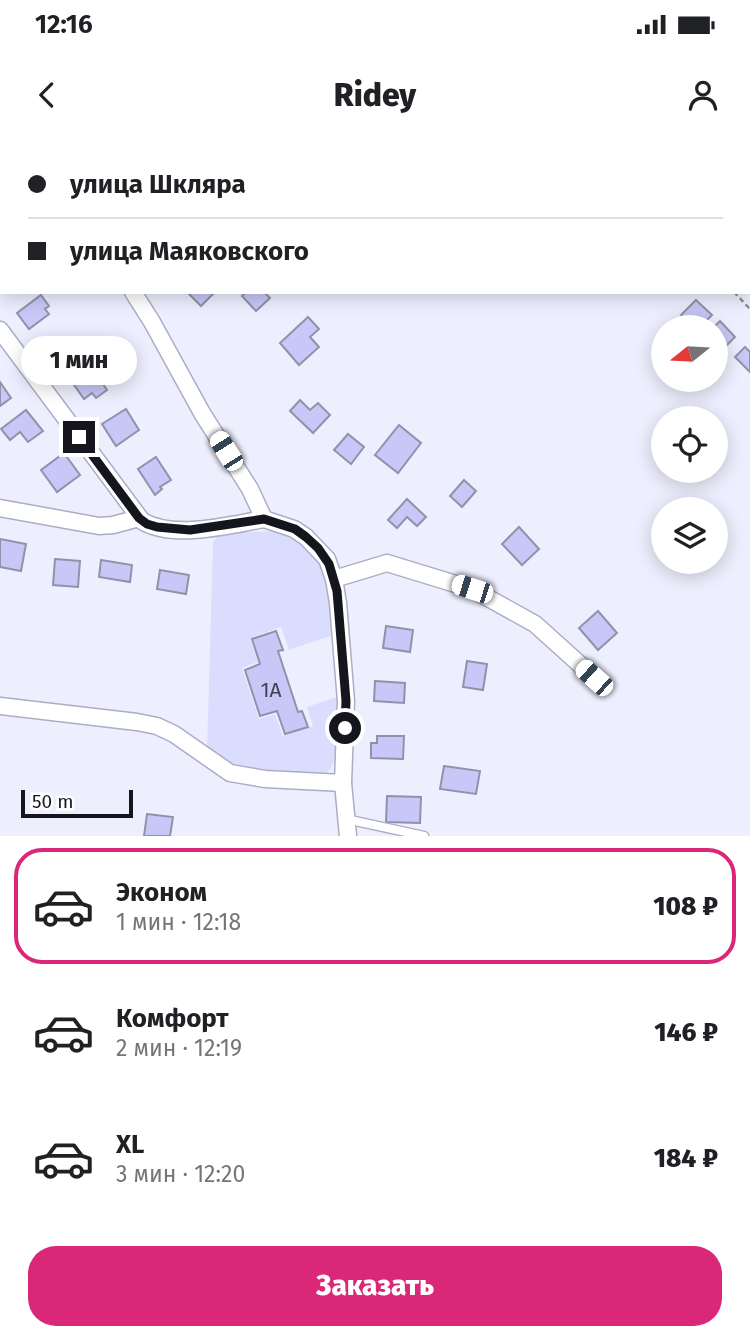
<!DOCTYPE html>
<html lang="ru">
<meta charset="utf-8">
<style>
:root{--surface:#fff;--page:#f2f2f2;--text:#202124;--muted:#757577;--line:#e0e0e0;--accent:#db2777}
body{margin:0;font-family:"Fira Sans",sans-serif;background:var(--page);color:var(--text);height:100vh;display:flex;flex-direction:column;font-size:26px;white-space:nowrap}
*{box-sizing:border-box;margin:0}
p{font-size:23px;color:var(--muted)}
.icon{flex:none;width:38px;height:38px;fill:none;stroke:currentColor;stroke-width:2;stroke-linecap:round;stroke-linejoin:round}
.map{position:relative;height:696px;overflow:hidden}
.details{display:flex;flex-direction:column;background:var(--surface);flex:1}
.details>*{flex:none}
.guide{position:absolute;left:0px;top:0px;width:751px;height:154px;box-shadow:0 4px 18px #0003;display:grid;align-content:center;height:154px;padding:0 28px;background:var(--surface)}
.needle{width:46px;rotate:252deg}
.controls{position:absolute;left:651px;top:175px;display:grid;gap:14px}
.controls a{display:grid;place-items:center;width:77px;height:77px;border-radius:50%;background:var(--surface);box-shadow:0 4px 18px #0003;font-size:35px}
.scale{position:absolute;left:21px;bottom:18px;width:112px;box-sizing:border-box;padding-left:7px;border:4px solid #15151e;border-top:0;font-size:19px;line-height:24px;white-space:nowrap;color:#15151e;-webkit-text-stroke:5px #fefefe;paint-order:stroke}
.end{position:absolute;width:32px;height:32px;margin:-16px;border:9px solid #15151e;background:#fff;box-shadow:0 0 0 4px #fff}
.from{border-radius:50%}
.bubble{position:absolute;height:49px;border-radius:24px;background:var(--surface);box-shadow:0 4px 18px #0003;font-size:23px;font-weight:800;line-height:49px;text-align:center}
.car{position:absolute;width:21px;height:42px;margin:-21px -10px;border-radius:9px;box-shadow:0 0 5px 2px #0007;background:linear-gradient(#fff 24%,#345 0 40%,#fff 0 76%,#345 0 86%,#fff 0)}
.guide b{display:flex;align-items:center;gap:24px;height:66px;font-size:26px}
.guide b+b{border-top:2px solid var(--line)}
.guide i{width:18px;height:18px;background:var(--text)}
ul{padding:12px 0 0;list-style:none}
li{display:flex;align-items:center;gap:21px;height:116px;margin:0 14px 10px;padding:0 14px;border:4px solid transparent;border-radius:28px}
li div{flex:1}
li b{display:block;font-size:26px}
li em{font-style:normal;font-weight:800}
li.current{border-color:var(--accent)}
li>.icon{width:63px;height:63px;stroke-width:1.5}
.action{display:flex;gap:14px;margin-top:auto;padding:14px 28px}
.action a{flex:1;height:80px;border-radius:28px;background:var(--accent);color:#fff;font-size:28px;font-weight:800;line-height:80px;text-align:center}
.status{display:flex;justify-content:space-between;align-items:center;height:49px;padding:0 35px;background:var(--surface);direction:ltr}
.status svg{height:19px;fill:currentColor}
header{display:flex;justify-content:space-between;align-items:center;height:91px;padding:0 28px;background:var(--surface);font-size:32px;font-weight:800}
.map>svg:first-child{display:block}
.green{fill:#dbddff}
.building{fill:#c7c8f7;stroke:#9192a9;stroke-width:2}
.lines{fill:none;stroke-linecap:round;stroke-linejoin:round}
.lane-casing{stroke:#acadc5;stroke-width:11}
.street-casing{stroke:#acadc5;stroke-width:19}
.secondary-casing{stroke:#acadc5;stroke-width:26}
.path{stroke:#8e8e9a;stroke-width:2.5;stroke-dasharray:5 3.5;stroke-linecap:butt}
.lane{stroke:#fff;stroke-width:8}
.street{stroke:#fff;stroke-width:16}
.secondary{stroke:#fff;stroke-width:23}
.route{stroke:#15151e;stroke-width:9}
.labels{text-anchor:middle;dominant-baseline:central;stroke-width:5;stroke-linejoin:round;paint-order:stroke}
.number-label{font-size:21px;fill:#424254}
</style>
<div class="status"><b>12:16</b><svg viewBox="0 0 49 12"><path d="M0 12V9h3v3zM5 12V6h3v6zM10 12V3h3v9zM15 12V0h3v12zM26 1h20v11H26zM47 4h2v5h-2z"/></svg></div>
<header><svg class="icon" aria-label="back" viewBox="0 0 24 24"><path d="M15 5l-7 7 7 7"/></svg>Ridey<svg class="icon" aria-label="person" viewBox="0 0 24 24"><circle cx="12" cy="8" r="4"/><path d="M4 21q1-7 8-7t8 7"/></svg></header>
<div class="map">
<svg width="750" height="696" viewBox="0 0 750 696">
<rect width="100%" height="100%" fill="#eeeffe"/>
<!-- green -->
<path class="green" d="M 273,391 L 299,401 L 321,424 L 327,438 L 333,495 L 289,510 L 281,487 L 250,498 L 258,522 L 242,528 L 259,579 L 275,574 L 283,596 L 313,586 L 307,567 L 340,556 C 339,577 342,617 327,633 L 242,631 L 207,611 L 213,402 L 221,393 Z"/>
<!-- building -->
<g class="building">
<polygon points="187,152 215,152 201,166"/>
<polygon points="246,152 264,152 270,158 256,171 242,156"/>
<polygon points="41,155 49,166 45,169 49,174 29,189 17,173"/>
<polygon points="696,160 712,175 700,187 693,187 681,175"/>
<polygon points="308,177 319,189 310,197 319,207 299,225 280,203"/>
<polygon points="720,181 735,197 720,212 716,208 716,187 714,187"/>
<polygon points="59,197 73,215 55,228 47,216 40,221 33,212 43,205 45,208"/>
<polygon points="745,207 750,212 750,232 735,217"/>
<polygon points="92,228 107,250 96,258 92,253 84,259 72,242"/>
<polygon points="0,242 11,258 0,266"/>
<polygon points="300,260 310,270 318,263 330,275 313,293 290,271"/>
<polygon points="126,269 139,290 116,306 102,284"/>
<polygon points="26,270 43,291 28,302 20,292 10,300 1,289"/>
<polygon points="399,285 421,303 398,333 375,315"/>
<polygon points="348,294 364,307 351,324 334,310"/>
<polygon points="64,313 80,335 57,352 41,330"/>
<polygon points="156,317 171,340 160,347 162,349 155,355 138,329"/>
<polygon points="464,340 476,351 462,367 450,356"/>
<polygon points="407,359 426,377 417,386 407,377 397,388 388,380"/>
<polygon points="519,387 539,409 522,425 502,404"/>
<polygon points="0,399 26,404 21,431 0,427"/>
<polygon points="55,419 80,421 78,447 53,445"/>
<polygon points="101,420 132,425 130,442 99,437"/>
<polygon points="160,430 189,435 186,454 157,449"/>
<polygon points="598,471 617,493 598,510 579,488"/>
<polygon points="386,486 413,490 410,512 383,508"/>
<polygon points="276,491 283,510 278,511 298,572 302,571 308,587 285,594 277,571 260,576 245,530 260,524 252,499"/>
<polygon points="467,521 487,524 483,550 463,547"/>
<polygon points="375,541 405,543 404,563 374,561"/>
<polygon points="377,596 404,596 403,619 371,618 371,603 377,603"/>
<polygon points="444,626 480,631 476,654 440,649"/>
<polygon points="387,656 421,657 420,683 386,682"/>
<polygon points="147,674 173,677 170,696 144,696"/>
</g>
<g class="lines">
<!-- lane casing -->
<g class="lane-casing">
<polyline id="lane" points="346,679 424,696"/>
</g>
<!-- street casing -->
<g class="street-casing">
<g id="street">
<polyline points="0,2 2,4"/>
<polyline points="133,152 152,182 202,273 250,349 264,379 294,389 306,397 327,419 334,439 338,463 346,561 343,643 348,696"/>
<path d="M 0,190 L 142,381 C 174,400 229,385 264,379"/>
<polyline points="0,368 99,386 113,385 139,378"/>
<polyline points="334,439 387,423 472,449 535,484 595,538"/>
<polyline points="0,566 137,582 157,586 174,594 230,633 265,639 343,643"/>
</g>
</g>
<!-- secondary casing -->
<g class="secondary-casing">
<g id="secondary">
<polyline points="630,0 632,2"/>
<polyline points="749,128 750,129"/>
</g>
</g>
<!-- path -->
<g class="path">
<polyline points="593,0 594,2"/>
<polyline points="734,152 750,169"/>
</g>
<!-- lane -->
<use href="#lane" class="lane"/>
<!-- street -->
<use href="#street" class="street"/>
<!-- secondary -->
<use href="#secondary" class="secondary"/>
</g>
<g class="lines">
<!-- route -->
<polyline class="route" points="79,297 139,378 147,384 157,387 190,390 264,379 295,389 306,397 318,408 329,424 337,451 346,561 345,588"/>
</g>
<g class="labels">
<!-- number labels -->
<g class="number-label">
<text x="271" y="550">1А</text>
</g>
</g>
</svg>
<div class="controls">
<a><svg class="needle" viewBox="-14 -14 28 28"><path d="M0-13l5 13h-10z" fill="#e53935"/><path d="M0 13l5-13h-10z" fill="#757577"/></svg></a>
<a><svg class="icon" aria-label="locate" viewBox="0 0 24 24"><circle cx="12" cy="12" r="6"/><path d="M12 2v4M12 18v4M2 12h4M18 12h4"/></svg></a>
<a><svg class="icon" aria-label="layers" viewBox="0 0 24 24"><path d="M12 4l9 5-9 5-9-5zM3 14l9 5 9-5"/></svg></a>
</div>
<div class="scale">50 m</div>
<i class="end from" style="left:345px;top:588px"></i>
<i class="end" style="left:79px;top:297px"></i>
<div class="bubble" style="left:21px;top:196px;width:116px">1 мин</div>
<i class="car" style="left:226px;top:311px;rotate:328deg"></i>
<i class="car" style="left:472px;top:449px;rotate:288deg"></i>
<i class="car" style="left:594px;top:538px;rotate:312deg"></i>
<div class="guide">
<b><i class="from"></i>улица Шкляра</b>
<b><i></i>улица Маяковского</b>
</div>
</div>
<section class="details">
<ul>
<li class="current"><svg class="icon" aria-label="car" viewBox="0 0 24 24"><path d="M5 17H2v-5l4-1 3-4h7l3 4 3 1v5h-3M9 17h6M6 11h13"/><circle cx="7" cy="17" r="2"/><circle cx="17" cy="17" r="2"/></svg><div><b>Эконом</b><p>1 мин · 12:18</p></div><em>108 ₽</em></li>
<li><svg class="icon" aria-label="car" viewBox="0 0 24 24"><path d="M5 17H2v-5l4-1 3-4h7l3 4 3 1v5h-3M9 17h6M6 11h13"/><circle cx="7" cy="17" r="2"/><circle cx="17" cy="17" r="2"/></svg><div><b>Комфорт</b><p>2 мин · 12:19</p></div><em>146 ₽</em></li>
<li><svg class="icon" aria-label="car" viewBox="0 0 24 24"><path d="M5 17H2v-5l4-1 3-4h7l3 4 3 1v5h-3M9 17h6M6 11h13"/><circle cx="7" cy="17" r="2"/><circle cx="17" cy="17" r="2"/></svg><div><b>XL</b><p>3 мин · 12:20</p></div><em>184 ₽</em></li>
</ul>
<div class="action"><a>Заказать</a></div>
</section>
